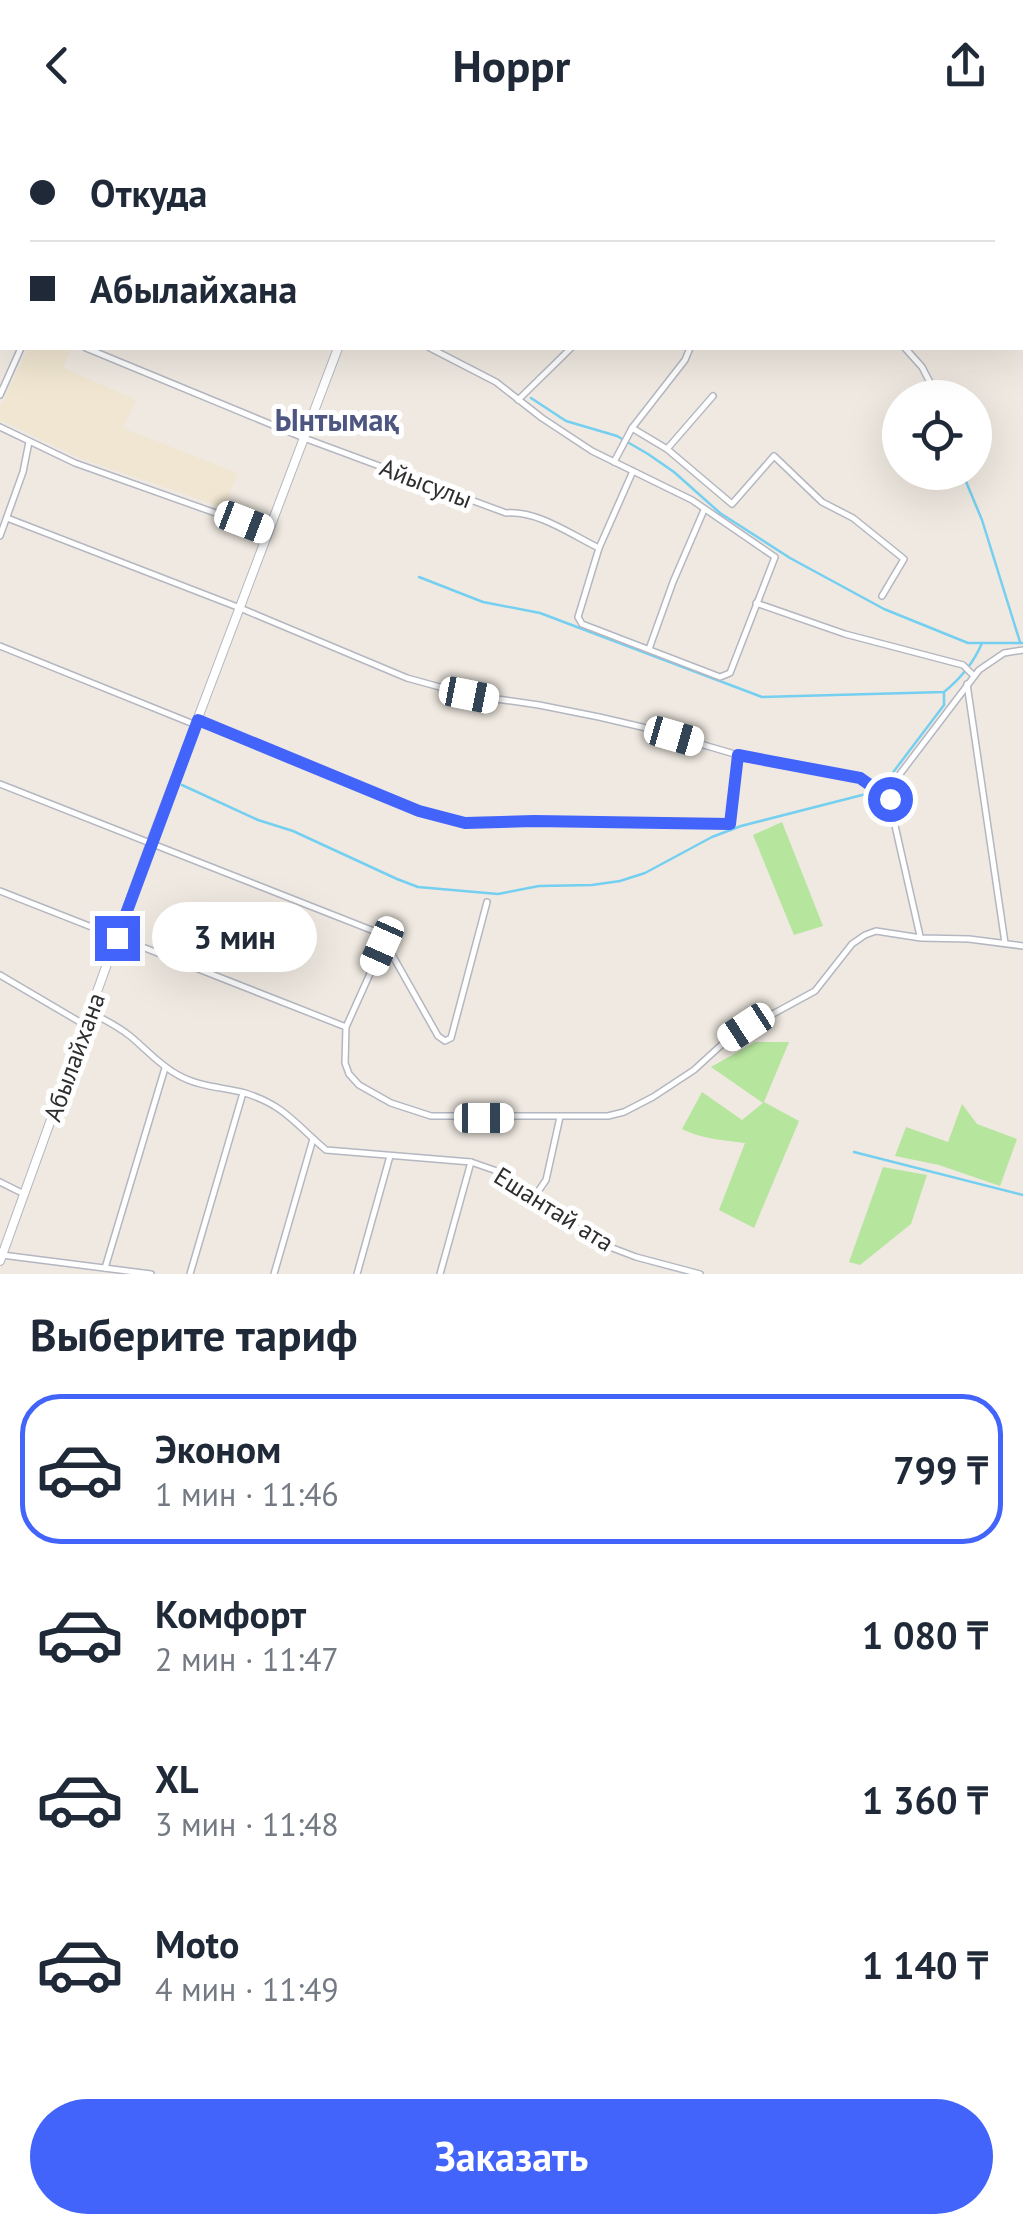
<!DOCTYPE html>
<html lang="ru">
<meta charset="utf-8">
<style>
:root{--surface:#fff;--page:#f2f2f3;--text:#1f2937;--muted:#747a83;--line:#e0e1e3;--accent:#4264fb}
body{margin:0;font-family:"PT Sans",sans-serif;background:var(--page);color:var(--text);height:100vh;display:flex;flex-direction:column;font-size:38px;white-space:nowrap}
*{box-sizing:border-box;margin:0}
p{font-size:32px;color:var(--muted)}
.icon{flex:none;width:55px;height:55px;fill:none;stroke:currentColor;stroke-width:2;stroke-linecap:round;stroke-linejoin:round}
.map{position:relative;height:1144px;overflow:hidden}
.drawer{display:flex;flex-direction:column;background:var(--surface);flex:1}
.drawer>*{flex:none}
.hud{position:absolute;left:0px;top:0px;width:1025px;height:220px;box-shadow:0 10px 40px #0002;display:grid;align-content:center;height:220px;padding:0 30px;background:var(--surface)}
.controls{position:absolute;left:882px;top:250px;display:grid;gap:20px}
.controls a{display:grid;place-items:center;width:110px;height:110px;border-radius:50%;background:var(--surface);box-shadow:0 10px 40px #0002;font-size:50px}
.end{position:absolute;width:45px;height:45px;margin:-22px;border:12px solid #4264fb;background:#fff;box-shadow:0 0 0 5px #fff}
.from{border-radius:50%}
.bubble{position:absolute;height:70px;border-radius:35px;background:var(--surface);box-shadow:0 10px 40px #0002;font-size:32px;font-weight:800;line-height:70px;text-align:center}
.car{position:absolute;width:30px;height:60px;margin:-30px -15px;border-radius:12px;box-shadow:0 0 8px 2px #0007;background:linear-gradient(#fff 24%,#345 0 40%,#fff 0 76%,#345 0 86%,#fff 0)}
.hud b{display:flex;align-items:center;gap:35px;height:95px;font-size:38px}
.hud b+b{border-top:2px solid var(--line)}
.hud i{width:25px;height:25px;background:var(--text)}
ul{padding:0;list-style:none}
li{display:flex;align-items:center;gap:30px;height:150px;margin:0 20px 15px;padding:0 10px;border:5px solid transparent;border-radius:40px}
li div{flex:1}
li b{display:block;font-size:38px}
li em{font-style:normal;font-weight:800}
li.current{border-color:var(--accent)}
li>.icon{width:90px;height:90px;stroke-width:1.5}
h2{padding:0 30px;font-size:45px;line-height:120px}
.button{display:flex;gap:20px;margin-top:auto;padding:20px 30px}
.button a{flex:1;height:115px;border-radius:60px;background:var(--accent);color:#fff;font-size:40px;font-weight:800;line-height:115px;text-align:center}
header{display:flex;justify-content:space-between;align-items:center;height:130px;padding:0 30px;background:var(--surface);font-size:45px;font-weight:800}
.map>svg:first-child{display:block}
.education{fill:#f0e6d1}
.green{fill:#b6e59e}
.lines{fill:none;stroke-linecap:round;stroke-linejoin:round}
.stream{stroke:#75cff0;stroke-width:2.5}
.canal{stroke:#75cff0;stroke-width:6}
.minor-casing{stroke:#b4b7c1;stroke-width:8}
.secondary-casing{stroke:#b4b7c1;stroke-width:10}
.minor{stroke:#fff;stroke-width:5}
.secondary{stroke:#fff;stroke-width:8}
.route{stroke:#4264fb;stroke-width:12}
.labels{text-anchor:middle;dominant-baseline:central;stroke-width:10;stroke-linejoin:round;paint-order:stroke}
.street-label{font-size:25px;fill:#2e2e2e;stroke:#fff}
.quarter-label{font-size:30px;font-weight:bold;fill:#4d5680;stroke:#fff}
</style>
<header><svg class="icon" aria-label="back" viewBox="0 0 24 24"><path d="M15 5l-7 7 7 7"/></svg>Hoppr<svg class="icon" aria-label="share" viewBox="0 0 24 24"><path d="M12 15V3M7 8l5-5 5 5M5 13v7h14v-7"/></svg></header>
<div class="map">
<svg width="1023" height="1144" viewBox="0 0 1023 1144">
<rect width="100%" height="100%" fill="#efe9e1"/>
<!-- education -->
<polygon class="education" points="28,218 71,218 63,238 136,270 123,298 237,343 225,378 85,330 0,290 0,278"/>
<!-- green -->
<g class="green">
<polygon points="782,692 823,796 794,805 753,705"/>
<path d="M 755,912 L 789,912 L 764,972 L 799,991 L 754,1098 L 719,1080 L 745,1013 C 724,1010 701,1009 682,999 L 702,962 L 742,990 L 763,973 L 711,937 Z"/>
<polygon points="962,974 977,994 1017,1009 1000,1056 939,1035 895,1026 906,997 948,1012"/>
<polygon points="883,1037 927,1045 911,1094 860,1135 849,1132"/>
</g>
<g class="lines">
<!-- stream -->
<g class="stream">
<polyline points="531,268 566,291 617,306 648,324 674,342 720,383 790,428 884,479 968,513 1023,513"/>
<polyline points="962,342 982,390 1020,512"/>
<path d="M 419,447 L 483,472 L 540,483 L 762,567 L 944,562 C 960,549 974,532 982,513"/>
<polyline points="182,655 258,690 293,701 397,749 418,757 498,764 539,756 592,755 620,751 645,743 712,707 741,696 870,663 885,653 944,575 944,562"/>
<polyline points="854,1022 1023,1065"/>
</g>
<!-- canal -->
<g class="canal">
<polyline points="35,0 35,2"/>
<polyline points="0,89 2,85"/>
</g>
<!-- minor casing -->
<g class="minor-casing">
<g id="minor">
<polyline points="42,0 43,2"/>
<polyline points="564,0 586,0"/>
<polyline points="674,0 679,2"/>
<polyline points="19,2 19,0"/>
<polyline points="421,2 422,0"/>
<polyline points="598,2 598,0"/>
<polyline points="0,77 2,73"/>
<polyline points="0,98 2,95"/>
<polyline points="1022,144 1023,144"/>
<polyline points="0,170 2,175"/>
<path d="M 86,218 L 304,308 L 506,383 C 537,380 572,405 599,418"/>
<polyline points="430,218 496,252 542,288 592,321 692,370 775,427 730,543 720,547 582,494 578,487 599,418 633,341"/>
<polyline points="905,218 922,237 938,268"/>
<polyline points="0,265 21,218"/>
<polyline points="518,270 571,218"/>
<polyline points="0,297 75,333 269,402"/>
<polyline points="632,298 685,230 690,218"/>
<polyline points="667,319 713,266"/>
<polyline points="614,332 632,298 667,319 732,374 774,326 822,372 853,388 904,429 882,466"/>
<polyline points="7,388 240,478 407,548 469,565 539,575 599,587 642,597 738,625 848,645 860,648 889,669 920,806"/>
<polyline points="0,406 23,342 29,312"/>
<polyline points="756,473 845,504 963,535 974,546"/>
<polyline points="0,516 196,595"/>
<polyline points="649,519 673,452 704,380"/>
<polyline points="967,554 1005,813"/>
<polyline points="197,590 419,681 465,693 534,691 730,693 738,625"/>
<polyline points="0,654 384,805 382,817 346,897 345,933 349,944 359,955 391,973 431,986 608,986 624,982 653,967 694,940 729,908 815,861 852,814 865,805 876,801 921,808 969,809 1023,816"/>
<polyline points="884,665 979,540 1004,523 1023,520"/>
<polyline points="0,761 346,897"/>
<polyline points="382,817 390,821 438,906 445,911 451,908 487,772"/>
<polyline points="0,845 85,895"/>
<path d="M 90,882 C 103,889 118,896 130,906 C 146,919 159,935 178,945 C 199,957 222,957 245,963 C 286,976 296,995 326,1020 L 471,1032 L 494,1040 L 520,1055 L 579,1100 L 602,1114 L 636,1127 L 700,1144"/>
<polyline points="0,1052 24,1064"/>
<polyline points="535,1066 546,1050 560,987"/>
<polyline points="2,1125 151,1144"/>
<polyline points="105,1138 165,938"/>
<polyline points="190,1144 243,963"/>
<polyline points="274,1144 313,1009"/>
<polyline points="357,1144 390,1026"/>
<polyline points="440,1144 471,1032"/>
</g>
</g>
<!-- secondary casing -->
<g class="secondary-casing">
<g id="secondary">
<polyline points="151,2 152,0"/>
<polyline points="0,1131 151,712 338,218"/>
</g>
</g>
<!-- minor -->
<use href="#minor" class="minor"/>
<!-- secondary -->
<use href="#secondary" class="secondary"/>
</g>
<g class="lines">
<!-- route -->
<polyline class="route" points="117,808 198,590 419,681 465,693 534,691 730,694 738,625 860,648 890,669"/>
</g>
<g class="labels">
<!-- street labels -->
<g class="street-label">
<text transform="translate(426 353) rotate(21)">Айысулы</text>
<text transform="translate(74 927) rotate(-70)">Абылайхана</text>
<text transform="translate(554 1079) rotate(32)">Ешантай ата</text>
</g>
<!-- quarter labels -->
<g class="quarter-label">
<text x="337" y="289">Ынтымақ</text>
</g>
</g>
</svg>
<div class="controls">
<a><svg class="icon" aria-label="locate" viewBox="0 0 24 24"><circle cx="12" cy="12" r="6"/><path d="M12 2v4M12 18v4M2 12h4M18 12h4"/></svg></a>
</div>
<i class="end from" style="left:890px;top:669px"></i>
<i class="end" style="left:117px;top:808px"></i>
<div class="bubble" style="left:152px;top:772px;width:165px">3 мин</div>
<i class="car" style="left:244px;top:392px;rotate:111deg"></i>
<i class="car" style="left:469px;top:565px;rotate:101deg"></i>
<i class="car" style="left:674px;top:606px;rotate:106deg"></i>
<i class="car" style="left:382px;top:816px;rotate:204deg"></i>
<i class="car" style="left:746px;top:897px;rotate:237deg"></i>
<i class="car" style="left:484px;top:988px;rotate:90deg"></i>
<div class="hud">
<b><i class="from"></i>Откуда</b>
<b><i></i>Абылайхана</b>
</div>
</div>
<section class="drawer">
<h2>Выберите тариф</h2>
<ul>
<li class="current"><svg class="icon" aria-label="car" viewBox="0 0 24 24"><path d="M5 17H2v-5l4-1 3-4h7l3 4 3 1v5h-3M9 17h6M6 11h13"/><circle cx="7" cy="17" r="2"/><circle cx="17" cy="17" r="2"/></svg><div><b>Эконом</b><p>1 мин · 11:46</p></div><em>799 ₸</em></li>
<li><svg class="icon" aria-label="car" viewBox="0 0 24 24"><path d="M5 17H2v-5l4-1 3-4h7l3 4 3 1v5h-3M9 17h6M6 11h13"/><circle cx="7" cy="17" r="2"/><circle cx="17" cy="17" r="2"/></svg><div><b>Комфорт</b><p>2 мин · 11:47</p></div><em>1 080 ₸</em></li>
<li><svg class="icon" aria-label="car" viewBox="0 0 24 24"><path d="M5 17H2v-5l4-1 3-4h7l3 4 3 1v5h-3M9 17h6M6 11h13"/><circle cx="7" cy="17" r="2"/><circle cx="17" cy="17" r="2"/></svg><div><b>XL</b><p>3 мин · 11:48</p></div><em>1 360 ₸</em></li>
<li><svg class="icon" aria-label="car" viewBox="0 0 24 24"><path d="M5 17H2v-5l4-1 3-4h7l3 4 3 1v5h-3M9 17h6M6 11h13"/><circle cx="7" cy="17" r="2"/><circle cx="17" cy="17" r="2"/></svg><div><b>Moto</b><p>4 мин · 11:49</p></div><em>1 140 ₸</em></li>
</ul>
<div class="button"><a>Заказать</a></div>
</section>
